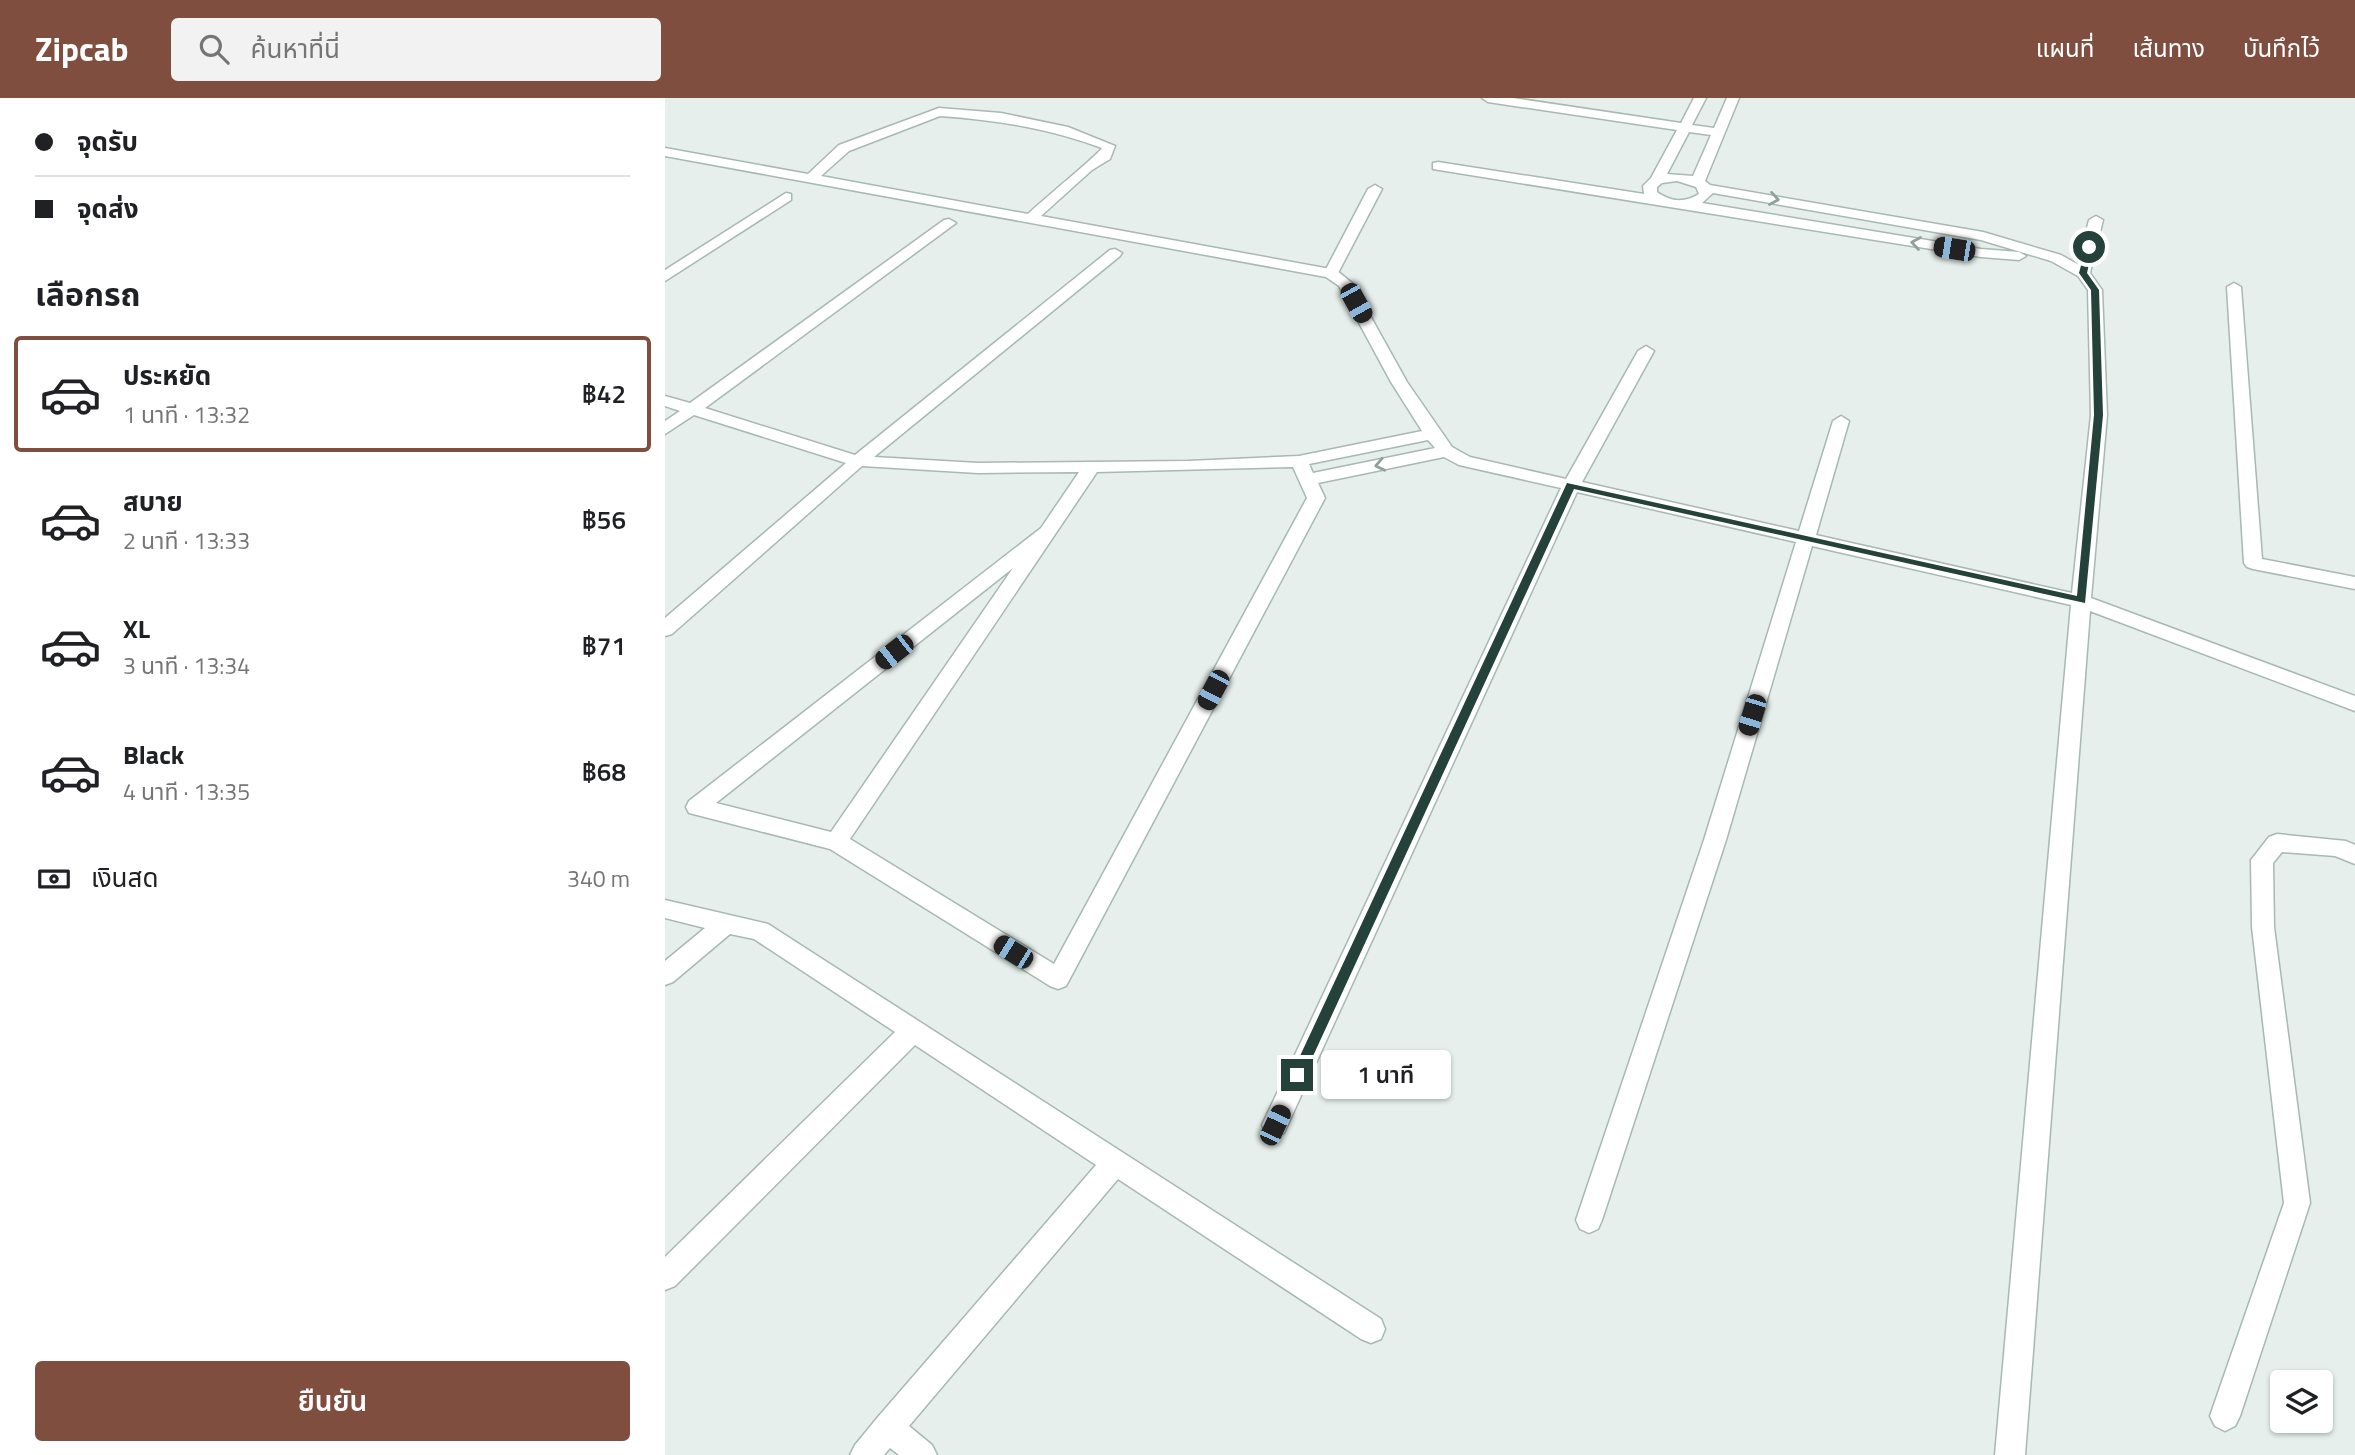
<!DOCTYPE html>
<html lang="th">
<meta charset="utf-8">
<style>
:root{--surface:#fff;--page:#f2f2f2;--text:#202124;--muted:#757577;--line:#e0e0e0;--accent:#7f4e3f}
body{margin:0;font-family:"Titillium Web","Noto Sans Thai",sans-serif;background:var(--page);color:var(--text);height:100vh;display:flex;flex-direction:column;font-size:26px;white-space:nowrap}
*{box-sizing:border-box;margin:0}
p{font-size:23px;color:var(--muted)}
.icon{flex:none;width:38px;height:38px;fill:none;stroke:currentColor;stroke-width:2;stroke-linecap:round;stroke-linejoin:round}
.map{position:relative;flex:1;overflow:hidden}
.side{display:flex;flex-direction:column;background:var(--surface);width:665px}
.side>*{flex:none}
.guide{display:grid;align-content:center;height:154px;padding:0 35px;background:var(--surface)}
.controls{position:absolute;left:1605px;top:1272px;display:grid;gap:14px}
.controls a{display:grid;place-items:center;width:63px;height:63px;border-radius:7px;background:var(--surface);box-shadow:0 2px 5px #0004;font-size:35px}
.end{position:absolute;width:32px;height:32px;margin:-16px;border:9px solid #24423a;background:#fff;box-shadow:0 0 0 4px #fff}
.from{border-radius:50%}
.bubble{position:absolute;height:49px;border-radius:7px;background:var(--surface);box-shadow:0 2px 5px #0004;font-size:23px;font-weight:600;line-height:49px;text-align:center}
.car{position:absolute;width:21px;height:42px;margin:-21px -10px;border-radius:9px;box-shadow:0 0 5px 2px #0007;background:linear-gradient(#222 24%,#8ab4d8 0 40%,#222 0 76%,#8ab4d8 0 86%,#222 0)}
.guide b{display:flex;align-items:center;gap:24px;height:66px;font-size:26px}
.guide b+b{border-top:2px solid var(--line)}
.guide i{width:18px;height:18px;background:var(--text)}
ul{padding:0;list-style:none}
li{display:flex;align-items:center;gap:21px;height:116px;margin:0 14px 10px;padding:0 21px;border:4px solid transparent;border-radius:7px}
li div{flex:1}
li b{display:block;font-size:26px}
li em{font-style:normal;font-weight:600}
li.on{border-color:var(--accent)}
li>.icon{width:63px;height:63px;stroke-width:1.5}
h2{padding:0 35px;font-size:32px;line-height:84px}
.pay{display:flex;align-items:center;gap:18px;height:77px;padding:0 35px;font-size:26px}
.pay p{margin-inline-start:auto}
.cta{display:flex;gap:14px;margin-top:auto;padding:14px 35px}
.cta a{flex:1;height:80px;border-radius:7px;background:var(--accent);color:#fff;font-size:28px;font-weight:600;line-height:80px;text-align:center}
header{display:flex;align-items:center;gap:42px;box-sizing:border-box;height:98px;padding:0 35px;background:var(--accent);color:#fff}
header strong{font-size:33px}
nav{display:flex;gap:38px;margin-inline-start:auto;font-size:24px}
.search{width:490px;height:63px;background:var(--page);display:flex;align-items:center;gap:18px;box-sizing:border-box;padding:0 24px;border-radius:7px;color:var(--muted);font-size:26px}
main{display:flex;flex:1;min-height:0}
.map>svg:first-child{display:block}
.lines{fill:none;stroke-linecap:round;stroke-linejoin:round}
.lane-casing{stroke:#a8b8b2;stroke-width:3}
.street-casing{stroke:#a8b8b2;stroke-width:3}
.lane{fill:#fff;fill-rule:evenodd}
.street{fill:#fff;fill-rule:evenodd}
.oneway{stroke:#92a09c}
.route{fill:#24423a}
</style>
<header>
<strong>Zipcab</strong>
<div class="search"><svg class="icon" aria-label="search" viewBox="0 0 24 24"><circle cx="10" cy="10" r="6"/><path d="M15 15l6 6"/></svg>ค้นหาที่นี่</div>
<nav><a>แผนที่</a><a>เส้นทาง</a><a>บันทึกไว้</a></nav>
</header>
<main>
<section class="side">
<div class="guide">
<b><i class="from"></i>จุดรับ</b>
<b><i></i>จุดส่ง</b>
</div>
<h2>เลือกรถ</h2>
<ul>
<li class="on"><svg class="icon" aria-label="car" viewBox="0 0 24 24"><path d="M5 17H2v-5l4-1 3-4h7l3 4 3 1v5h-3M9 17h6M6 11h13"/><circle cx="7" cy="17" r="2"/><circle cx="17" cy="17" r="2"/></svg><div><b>ประหยัด</b><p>1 นาที · 13:32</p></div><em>฿42</em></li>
<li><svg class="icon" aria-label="car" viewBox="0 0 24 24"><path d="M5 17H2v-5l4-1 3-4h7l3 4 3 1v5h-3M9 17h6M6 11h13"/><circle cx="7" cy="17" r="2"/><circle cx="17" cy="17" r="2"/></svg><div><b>สบาย</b><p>2 นาที · 13:33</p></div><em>฿56</em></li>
<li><svg class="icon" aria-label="car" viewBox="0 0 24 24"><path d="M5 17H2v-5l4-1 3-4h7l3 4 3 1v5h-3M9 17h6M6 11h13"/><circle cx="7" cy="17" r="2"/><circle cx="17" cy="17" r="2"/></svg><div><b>XL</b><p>3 นาที · 13:34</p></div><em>฿71</em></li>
<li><svg class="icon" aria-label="car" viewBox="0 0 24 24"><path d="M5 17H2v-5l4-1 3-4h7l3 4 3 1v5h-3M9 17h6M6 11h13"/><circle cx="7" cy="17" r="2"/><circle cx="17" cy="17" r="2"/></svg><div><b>Black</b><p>4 นาที · 13:35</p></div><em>฿68</em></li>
</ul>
<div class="pay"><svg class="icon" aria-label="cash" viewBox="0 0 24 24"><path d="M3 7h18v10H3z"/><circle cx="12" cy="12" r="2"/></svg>เงินสด<p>340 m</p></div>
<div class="cta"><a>ยืนยัน</a></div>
</section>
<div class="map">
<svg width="1690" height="1357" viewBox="0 0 1690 1357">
<rect width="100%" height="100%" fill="#e6efeb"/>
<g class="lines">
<!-- lane casing -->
<g class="lane-casing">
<g id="lane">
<polygon points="710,87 717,91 673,175 671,178 661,178 659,175 703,91"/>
<polygon points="1431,118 1438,122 1425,175 1418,179 1413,178 1411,175 1424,122"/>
</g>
</g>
<!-- street casing -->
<g class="street-casing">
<g id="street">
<path d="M 817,0 L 848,0 L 1016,25 L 1029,0 L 1041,0 L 1027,27 L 1049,30 L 1062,0 L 1074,0 L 1040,83 L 1045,87 L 1318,134 L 1396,157 L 1423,172 L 1437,192 L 1442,317 L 1426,500 L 1690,598 L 1690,613 L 1425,513 L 1360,1357 L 1330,1357 L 1406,507 L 1147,448 L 1061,742 L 937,1122 L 933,1131 L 924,1135 L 915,1131 L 911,1122 L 1039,742 L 1131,444 L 912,394 L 619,1035 L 610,1039 L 601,1035 L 597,1027 L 896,390 L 794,367 L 779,359 L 653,385 L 660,400 L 401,888 L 393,891 L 385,888 L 165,751 L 32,717 L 24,715 L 21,709 L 24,703 L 376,430 L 414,374 L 313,375 L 197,368 L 7,536 L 0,538 L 0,520 L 181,365 L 29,317 L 0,336 L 0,323 L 15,313 L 0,308 L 0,298 L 25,305 L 279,122 L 284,121 L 291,125 L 40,310 L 190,357 L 445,152 L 450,151 L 457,155 L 455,158 L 209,359 L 313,365 L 523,363 L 634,358 L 757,333 L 726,284 L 674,188 L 661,179 L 0,58 L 0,50 L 143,76 L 174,47 L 274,10 L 336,15 L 403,29 L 450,48 L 445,61 L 427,72 L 376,118 L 671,172 L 687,185 L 742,284 L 787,349 L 805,359 L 901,381 L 973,253 L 981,248 L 989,253 L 917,384 L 1134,433 L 1168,323 L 1176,318 L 1184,323 L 1151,437 L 1407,495 L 1426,317 L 1423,192 L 1413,178 L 1386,163 L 1316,142 L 1048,95 L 1037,105 L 1316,151 L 1354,154 L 1361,158 L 1354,162 L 1316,159 L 768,71 L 768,65 L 773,64 L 979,96 L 978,88 L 986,80 L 1012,32 L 823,4 ZM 275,18 C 331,22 384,30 437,50 C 435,55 373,106 363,116 L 156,78 L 184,53 ZM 1024,34 L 1046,37 L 1028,78 L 1002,76 ZM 1012,83 L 1031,89 L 1034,96 C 1019,105 1006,104 992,94 L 992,89 L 997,85 ZM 763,342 L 770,350 L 648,375 L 644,366 ZM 628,369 L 642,400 L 389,866 L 185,741 L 432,374 ZM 348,470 L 166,734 L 51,705 Z"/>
<polygon points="121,95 126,96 126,102 0,183 0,172"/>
<polygon points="1569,185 1576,189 1597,461 1690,479 1690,491 1588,471 1582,469 1579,465 1562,189"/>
<polygon points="1612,736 1681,743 1690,747 1690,766 1670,758 1617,754 1608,765 1609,829 1645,1105 1575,1318 1570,1328 1560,1333 1550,1328 1545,1318 1619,1105 1587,829 1586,762 1604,739"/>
<polygon points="0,802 103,826 716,1221 720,1231 716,1241 706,1245 696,1241 453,1081 244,1328 267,1347 272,1357 234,1357 225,1350 219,1357 185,1357 190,1347 213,1319 431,1067 250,947 10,1188 0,1192 0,1159 230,934 89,841 65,836 8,884 0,887 0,863 40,830 0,820"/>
</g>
</g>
<!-- lane -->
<use href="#lane" class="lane"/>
<!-- street -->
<use href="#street" class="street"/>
</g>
<!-- one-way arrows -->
<defs><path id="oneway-chevron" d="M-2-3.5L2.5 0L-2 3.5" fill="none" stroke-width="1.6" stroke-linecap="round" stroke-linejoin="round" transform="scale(1.75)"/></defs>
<g class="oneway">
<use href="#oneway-chevron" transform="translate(1109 101) rotate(10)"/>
<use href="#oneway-chevron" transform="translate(1251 145) rotate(-171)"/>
<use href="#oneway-chevron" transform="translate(715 367) rotate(168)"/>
</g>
<!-- route -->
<polygon class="route" points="1424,146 1428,149 1422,175 1434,192 1438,317 1420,505 909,391 637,982 628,982 628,973 902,385 1412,498 1429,317 1426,192 1414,175 1421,149"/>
</svg>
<div class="controls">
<a><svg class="icon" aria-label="layers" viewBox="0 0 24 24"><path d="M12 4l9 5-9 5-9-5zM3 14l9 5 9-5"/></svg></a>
</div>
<i class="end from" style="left:1424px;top:149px"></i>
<i class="end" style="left:632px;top:977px"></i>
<div class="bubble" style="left:656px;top:952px;width:130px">1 นาที</div>
<i class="car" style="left:1289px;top:151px;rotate:279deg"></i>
<i class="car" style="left:691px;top:205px;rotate:151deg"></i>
<i class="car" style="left:229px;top:554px;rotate:232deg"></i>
<i class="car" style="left:548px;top:592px;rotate:208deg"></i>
<i class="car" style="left:1087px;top:617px;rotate:197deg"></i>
<i class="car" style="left:348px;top:854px;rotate:302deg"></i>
<i class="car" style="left:610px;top:1027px;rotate:25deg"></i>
</div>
</main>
